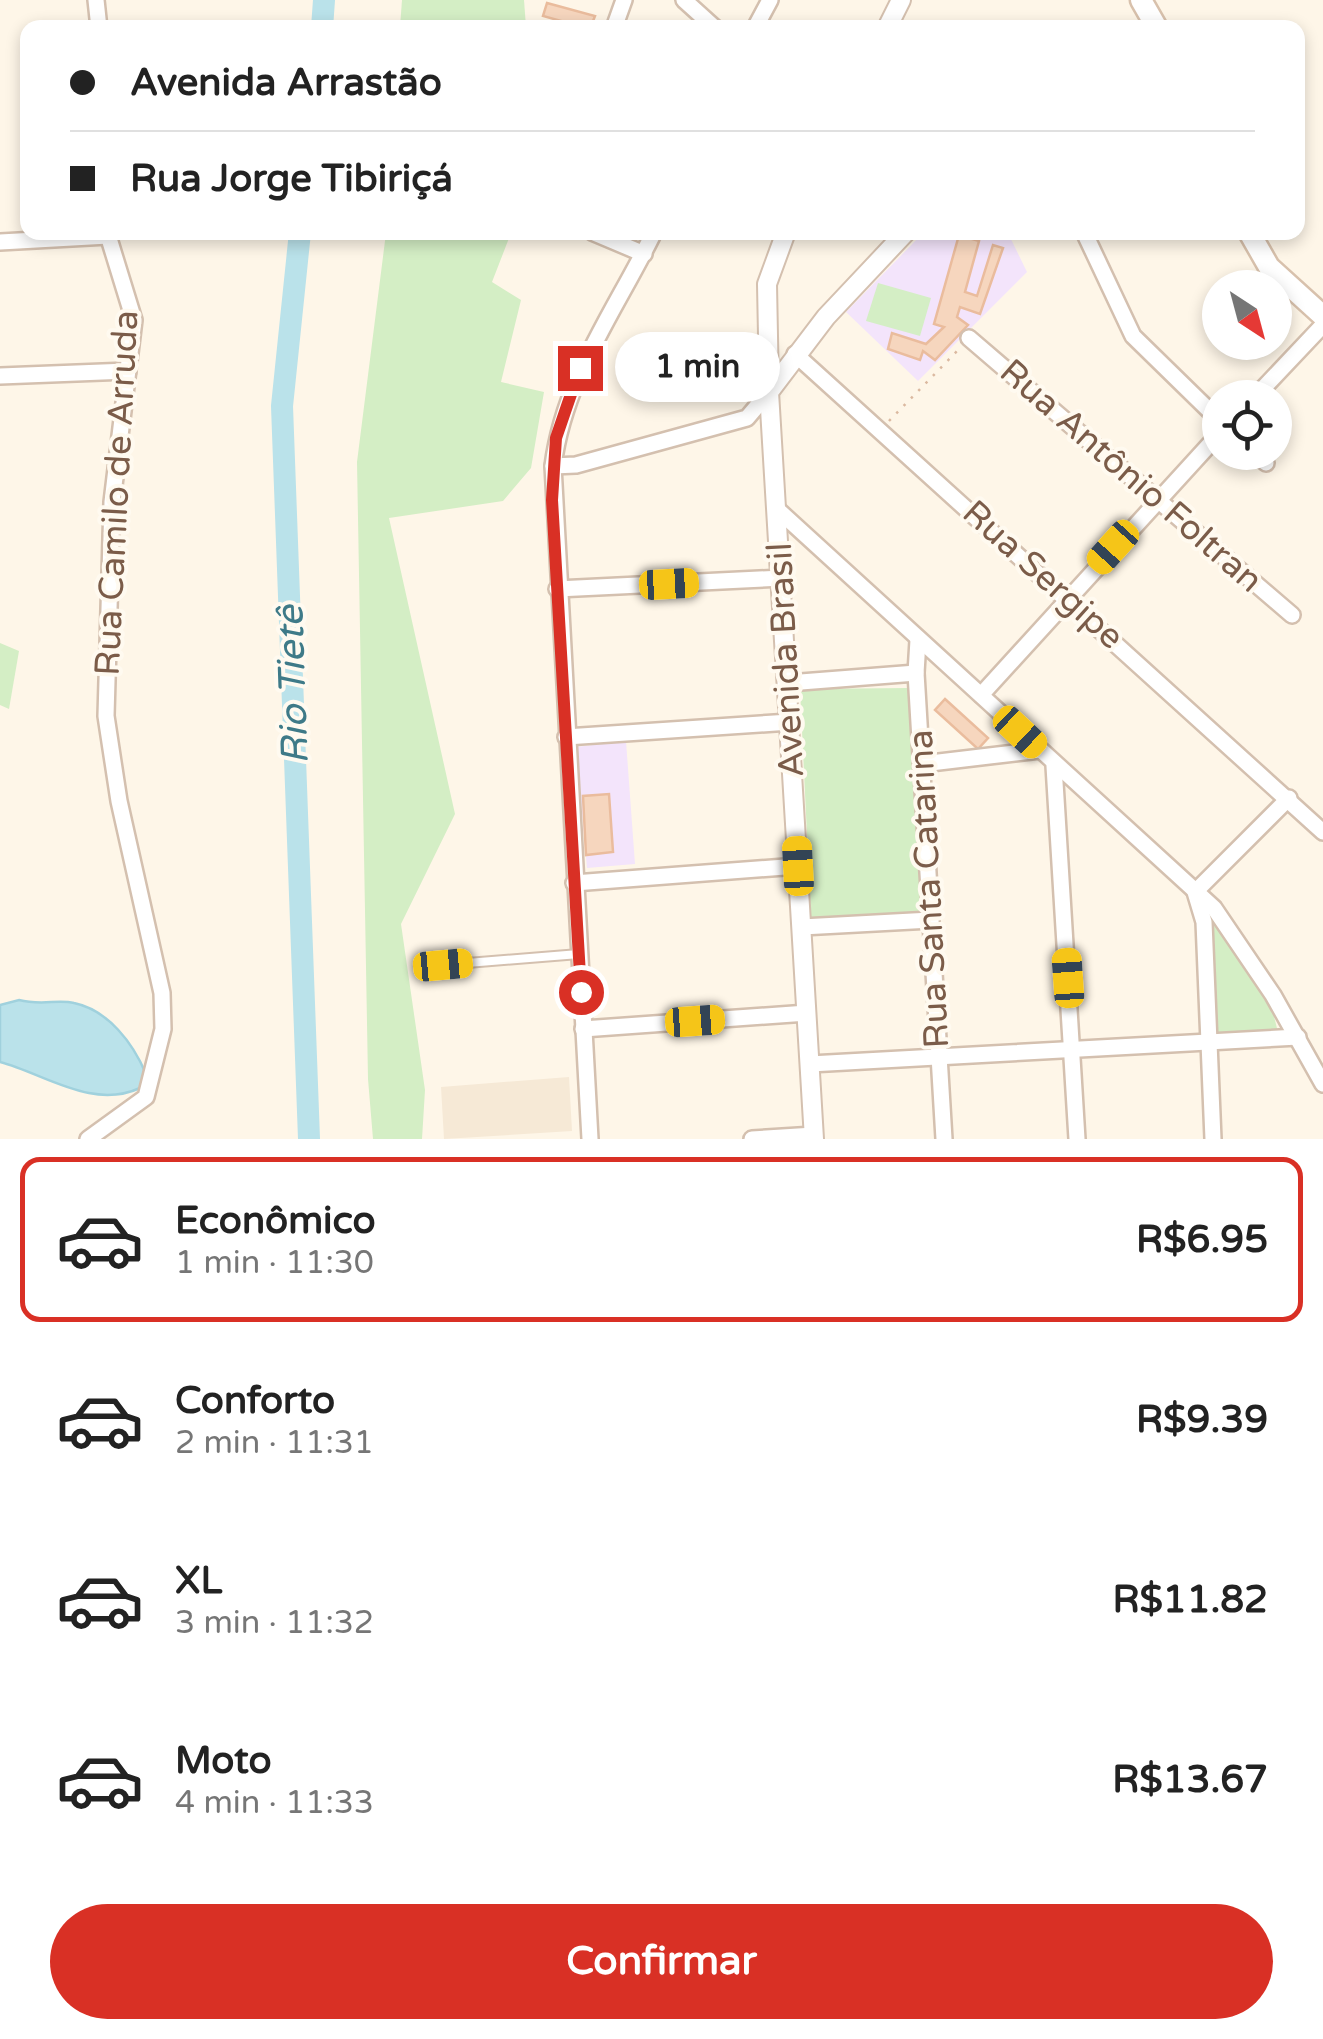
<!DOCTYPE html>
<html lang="pt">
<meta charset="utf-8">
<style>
:root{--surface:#fff;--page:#f2f2f2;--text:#222;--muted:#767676;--line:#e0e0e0;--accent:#d93025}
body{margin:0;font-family:"Varela Round",sans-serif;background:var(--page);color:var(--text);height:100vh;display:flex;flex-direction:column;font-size:38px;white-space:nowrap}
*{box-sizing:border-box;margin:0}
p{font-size:32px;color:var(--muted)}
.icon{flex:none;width:55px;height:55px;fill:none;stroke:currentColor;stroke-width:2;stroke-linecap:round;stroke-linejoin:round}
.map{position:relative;height:1139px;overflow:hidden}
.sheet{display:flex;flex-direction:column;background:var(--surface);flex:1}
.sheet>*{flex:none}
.banner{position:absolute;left:20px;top:20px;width:1285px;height:220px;border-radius:20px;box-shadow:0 5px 15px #0003;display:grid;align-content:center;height:220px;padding:0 50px;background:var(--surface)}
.needle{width:65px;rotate:144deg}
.buttons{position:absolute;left:1202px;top:270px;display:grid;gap:20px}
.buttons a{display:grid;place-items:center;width:90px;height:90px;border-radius:50%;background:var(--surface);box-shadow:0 5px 15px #0003;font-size:50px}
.end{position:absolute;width:45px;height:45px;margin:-22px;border:12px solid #d93025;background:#fff;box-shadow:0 0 0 5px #fff}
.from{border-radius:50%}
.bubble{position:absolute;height:70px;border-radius:35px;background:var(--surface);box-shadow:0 5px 15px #0003;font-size:32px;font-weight:800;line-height:70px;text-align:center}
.car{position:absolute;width:30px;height:60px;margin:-30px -15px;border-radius:12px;box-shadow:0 0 8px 2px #0007;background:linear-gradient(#f5c518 24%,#345 0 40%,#f5c518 0 76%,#345 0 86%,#f5c518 0)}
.banner b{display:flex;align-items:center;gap:35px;height:95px;font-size:38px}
.banner b+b{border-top:2px solid var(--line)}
.banner i{width:25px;height:25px;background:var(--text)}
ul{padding:18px 0 0;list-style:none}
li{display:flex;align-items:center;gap:30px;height:165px;margin:0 20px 15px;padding:0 30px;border:5px solid transparent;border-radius:20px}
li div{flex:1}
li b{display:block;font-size:38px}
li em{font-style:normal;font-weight:800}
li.on{border-color:var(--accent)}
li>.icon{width:90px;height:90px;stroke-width:1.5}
.cta{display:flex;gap:20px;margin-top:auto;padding:20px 50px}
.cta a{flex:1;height:115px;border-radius:60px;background:var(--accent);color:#fff;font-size:40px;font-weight:800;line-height:115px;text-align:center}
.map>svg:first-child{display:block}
.residential{fill:#f6e9d6}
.education{fill:#f3e4fb}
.green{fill:#d4eec5}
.water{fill:#bae2ea;stroke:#a0d1dd;stroke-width:2.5}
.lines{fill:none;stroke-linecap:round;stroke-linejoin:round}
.river{stroke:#bae2ea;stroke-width:22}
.building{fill:#f6d6be;stroke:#eabc9d;stroke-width:2.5}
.service-casing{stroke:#d4c0af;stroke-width:12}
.minor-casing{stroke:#d4c0af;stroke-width:20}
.tertiary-casing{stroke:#d4c0af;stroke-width:22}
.secondary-casing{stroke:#d8c1ac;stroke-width:25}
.path{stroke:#dbb9a0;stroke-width:2.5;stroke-dasharray:2.5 8;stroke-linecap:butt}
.service{stroke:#fff;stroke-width:8}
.minor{stroke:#fff;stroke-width:15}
.tertiary{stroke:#fff;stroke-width:18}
.secondary{stroke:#fff;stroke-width:20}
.route{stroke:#d93025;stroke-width:12}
.labels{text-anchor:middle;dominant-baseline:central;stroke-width:8;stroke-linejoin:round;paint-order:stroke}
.street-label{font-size:35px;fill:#7b5c49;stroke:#fffaf0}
.water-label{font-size:38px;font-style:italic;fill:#3e7a88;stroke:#fffaf0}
</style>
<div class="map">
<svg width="1323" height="1139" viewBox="0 0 1323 1139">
<rect width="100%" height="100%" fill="#fef6e8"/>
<!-- residential -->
<polygon class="residential" points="569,1077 572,1131 444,1139 441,1087"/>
<!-- education -->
<g class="education">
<polygon points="923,233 1008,233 1027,272 918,381 846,312"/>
<polygon points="626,741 635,864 587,868 576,747"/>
</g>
<!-- green -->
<g class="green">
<polygon points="402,0 524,0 526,27 400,27"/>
<polygon points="386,233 511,233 492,282 521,300 501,382 544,392 531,468 503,501 389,518 455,814 401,924 425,1090 422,1139 373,1139 368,1079 357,462"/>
<polygon points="878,283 931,298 920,336 866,321"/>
<polygon points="0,643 19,651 9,709 0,705"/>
<polygon points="909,688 925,912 811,918 800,689"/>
<polygon points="1209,917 1270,1001 1278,1032 1213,1039"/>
</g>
<!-- water -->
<path class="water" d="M 19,1000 C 42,1006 57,999 74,1003 C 108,1010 133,1043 146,1074 L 140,1088 C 92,1110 45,1074 0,1062 L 0,1005 Z"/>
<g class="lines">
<!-- river -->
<g class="river">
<polyline points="322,28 324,0"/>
<polyline points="300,232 282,406 309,1139"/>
</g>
</g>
<!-- building -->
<g class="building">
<polygon points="547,3 595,16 593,21 586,28 543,16"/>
<polygon points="959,235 979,241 965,292 977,296 993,245 1003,248 980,314 960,307 957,317 968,325 935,360 923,351 920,360 888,349 892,333 926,344 944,327 934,324"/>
<polygon points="945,699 988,738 978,749 935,710"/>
<polygon points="609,794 613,852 586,855 583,796"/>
</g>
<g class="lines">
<!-- service casing -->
<g class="service-casing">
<polyline id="service" points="443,965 579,954"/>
</g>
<!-- minor casing -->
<g class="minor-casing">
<g id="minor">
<polyline points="96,0 99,28"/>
<polyline points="684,0 715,28"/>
<polyline points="614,28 624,0"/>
<polyline points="755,28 770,0"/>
<polyline points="592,232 644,254"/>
<polyline points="1084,232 1133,336 1220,421"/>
<polyline points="0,242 108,236"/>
<polyline points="969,338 1292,615"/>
<polyline points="795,354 1323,832"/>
<polyline points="0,376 128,371"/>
<polyline points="1254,398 1323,325"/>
<polyline points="1254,452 1266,463"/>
<polyline points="553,466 576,465 747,418 769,392"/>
<polyline points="778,510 1214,908 1273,995 1323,1084"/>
<polyline points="557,589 782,578"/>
<polyline points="918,640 916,673 944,1139"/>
<polyline points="788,683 916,673"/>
<polyline points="981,695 1220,433"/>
<polyline points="566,737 790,722"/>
<polyline points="922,764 1040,750"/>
<polyline points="1054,766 1077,1139"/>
<polyline points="574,883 798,866"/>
<polyline points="802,927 931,920"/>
<polyline points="583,1029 807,1013"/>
<polyline points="810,1064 1298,1037"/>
<polyline points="88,1139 146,1097 163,1029 162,993 119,801 106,716 112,502 134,320 107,232"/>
<path d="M 590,1139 L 553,466 C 564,378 616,310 654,232"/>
<polyline points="752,1139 814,1135"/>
<polyline points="1213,1139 1204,922 1195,892 1289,798"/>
</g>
</g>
<!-- tertiary casing -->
<g class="tertiary-casing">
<g id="tertiary">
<polyline points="887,28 901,0"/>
<polyline points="769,388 767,284 786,232"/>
<polyline points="814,1139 769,392 826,317 906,232"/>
</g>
</g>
<!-- secondary casing -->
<g class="secondary-casing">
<g id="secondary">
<polyline points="1141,0 1157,28"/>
<polyline points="1249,232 1269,267 1323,316"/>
</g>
</g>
<!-- path -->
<polyline class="path" points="889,421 960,348"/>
<!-- service -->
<use href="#service" class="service"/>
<!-- minor -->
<use href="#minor" class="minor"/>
<!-- tertiary -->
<use href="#tertiary" class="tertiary"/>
<!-- secondary -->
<use href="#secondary" class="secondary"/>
</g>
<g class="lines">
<!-- route -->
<polyline class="route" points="580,368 556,438 552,500 581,992"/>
</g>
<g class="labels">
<!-- street labels -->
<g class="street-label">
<text transform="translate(1131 476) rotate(41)">Rua Antônio Foltran</text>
<text transform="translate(117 493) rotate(-87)">Rua Camilo de Arruda</text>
<text transform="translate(1043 575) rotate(42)">Rua Sergipe</text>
<text transform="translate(786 660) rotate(-93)">Avenida Brasil</text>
<text transform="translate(929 889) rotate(-93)">Rua Santa Catarina</text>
</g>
<!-- water labels -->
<g class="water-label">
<text transform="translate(293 685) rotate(-92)">Rio Tietê</text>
</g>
</g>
</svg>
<div class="buttons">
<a><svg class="needle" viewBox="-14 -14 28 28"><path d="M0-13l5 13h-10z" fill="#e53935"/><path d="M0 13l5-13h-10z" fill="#767676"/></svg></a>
<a><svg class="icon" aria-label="locate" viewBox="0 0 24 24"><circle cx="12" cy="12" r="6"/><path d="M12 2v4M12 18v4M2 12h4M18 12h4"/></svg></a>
</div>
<i class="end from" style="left:581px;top:992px"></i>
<i class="end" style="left:580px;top:368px"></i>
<div class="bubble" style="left:615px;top:332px;width:165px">1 min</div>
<i class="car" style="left:1113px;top:547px;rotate:222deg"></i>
<i class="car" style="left:669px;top:584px;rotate:87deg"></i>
<i class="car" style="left:1020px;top:732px;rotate:133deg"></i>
<i class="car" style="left:798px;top:866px;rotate:357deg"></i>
<i class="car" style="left:443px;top:965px;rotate:85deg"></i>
<i class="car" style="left:1068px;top:978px;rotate:356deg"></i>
<i class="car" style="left:695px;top:1021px;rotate:86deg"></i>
<div class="banner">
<b><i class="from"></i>Avenida Arrastão</b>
<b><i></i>Rua Jorge Tibiriçá</b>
</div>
</div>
<section class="sheet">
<ul>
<li class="on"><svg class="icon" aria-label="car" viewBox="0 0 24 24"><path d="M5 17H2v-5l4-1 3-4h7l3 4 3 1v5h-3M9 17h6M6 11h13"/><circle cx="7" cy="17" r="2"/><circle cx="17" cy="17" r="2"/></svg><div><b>Econômico</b><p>1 min · 11:30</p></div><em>R$6.95</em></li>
<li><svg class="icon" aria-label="car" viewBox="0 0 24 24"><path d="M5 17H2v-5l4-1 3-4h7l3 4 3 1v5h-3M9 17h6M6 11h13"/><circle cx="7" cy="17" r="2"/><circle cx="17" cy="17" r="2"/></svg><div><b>Conforto</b><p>2 min · 11:31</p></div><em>R$9.39</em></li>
<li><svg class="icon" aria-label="car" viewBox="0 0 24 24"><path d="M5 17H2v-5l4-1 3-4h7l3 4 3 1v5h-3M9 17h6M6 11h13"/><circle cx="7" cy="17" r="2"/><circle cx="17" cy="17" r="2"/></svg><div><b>XL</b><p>3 min · 11:32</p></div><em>R$11.82</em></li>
<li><svg class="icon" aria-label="car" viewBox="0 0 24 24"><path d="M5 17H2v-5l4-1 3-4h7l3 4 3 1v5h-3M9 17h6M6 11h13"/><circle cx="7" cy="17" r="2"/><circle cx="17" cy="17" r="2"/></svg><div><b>Moto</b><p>4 min · 11:33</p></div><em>R$13.67</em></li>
</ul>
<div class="cta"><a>Confirmar</a></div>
</section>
